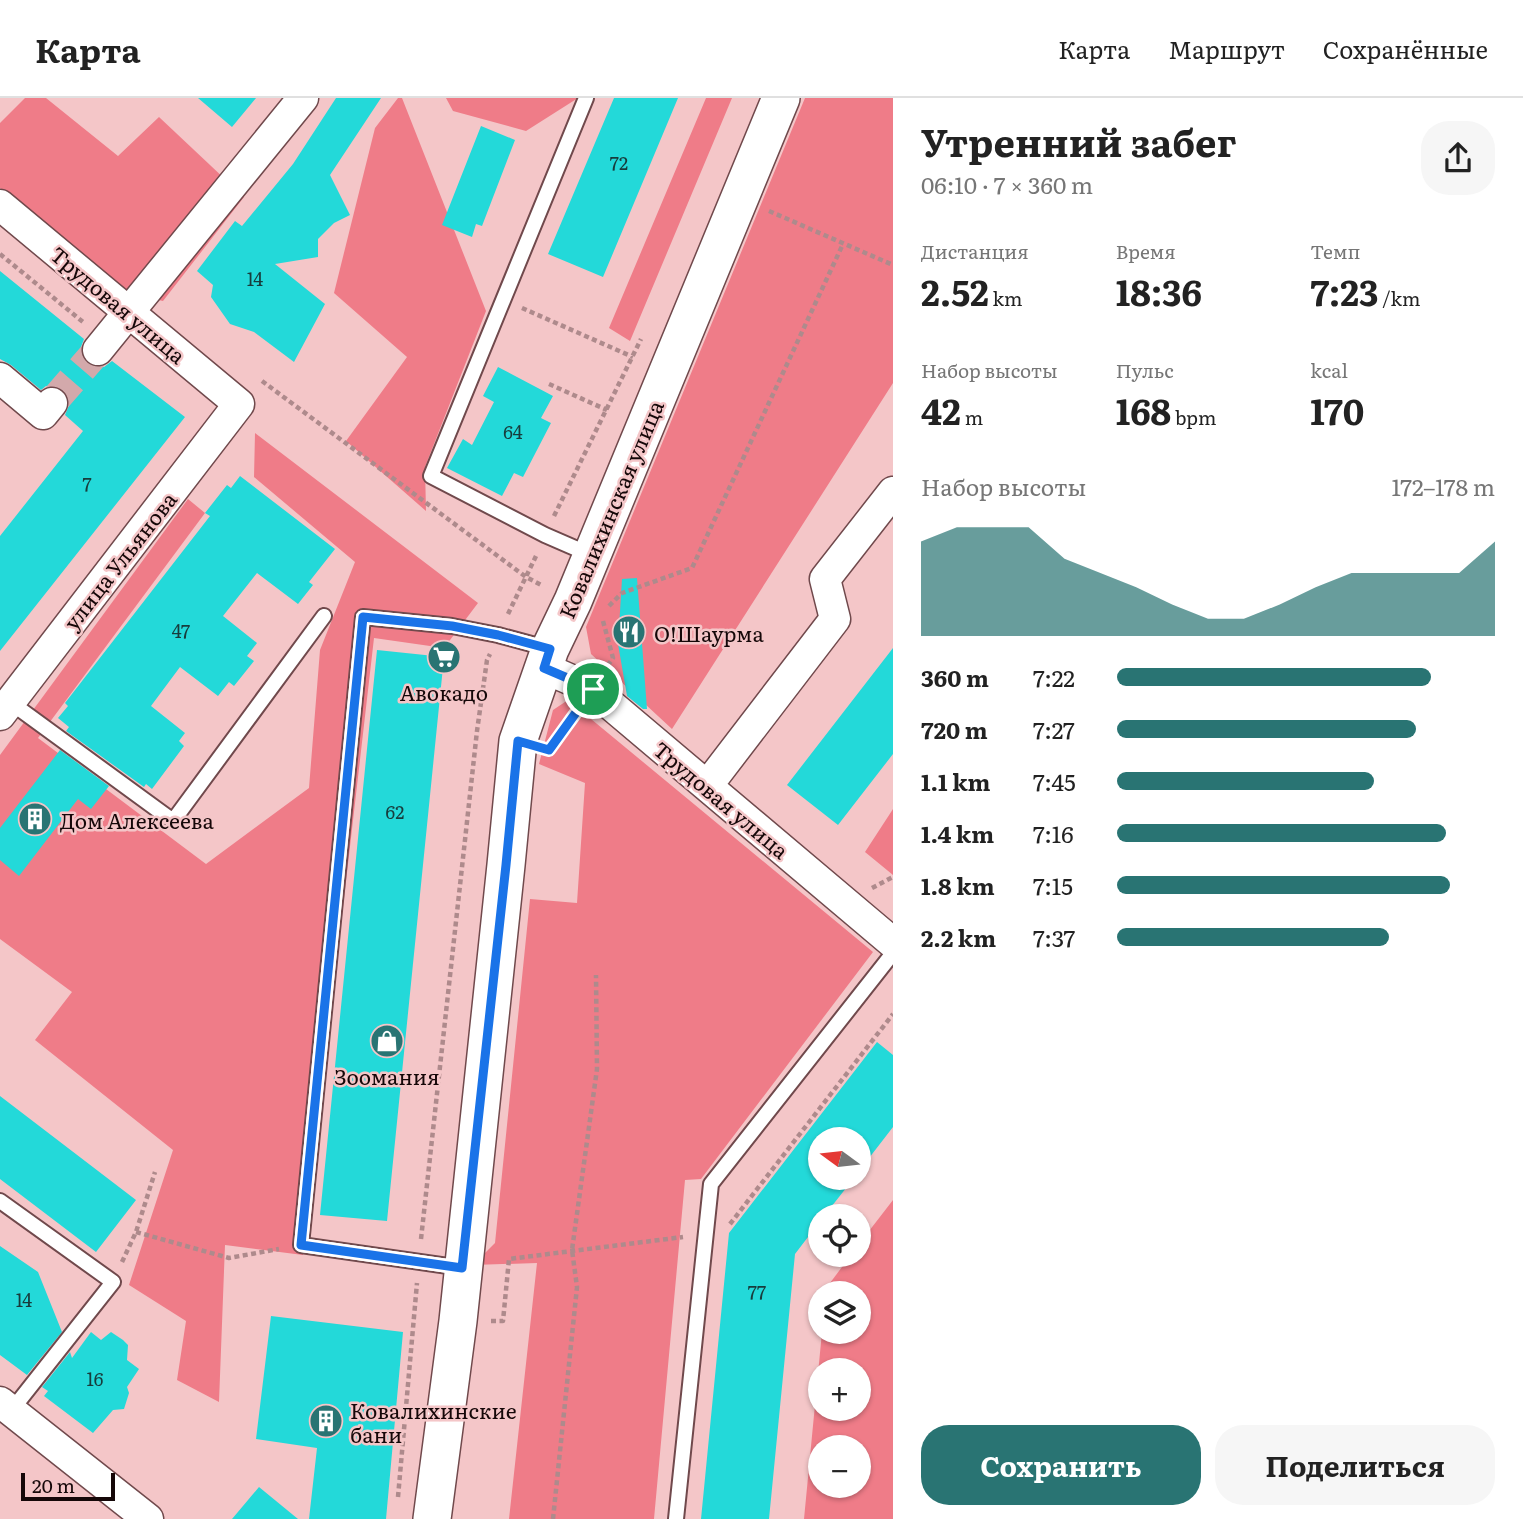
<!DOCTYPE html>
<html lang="ru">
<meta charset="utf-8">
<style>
:root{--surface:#fff;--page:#f6f6f6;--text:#222;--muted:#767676;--line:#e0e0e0;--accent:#297473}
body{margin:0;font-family:Literata,serif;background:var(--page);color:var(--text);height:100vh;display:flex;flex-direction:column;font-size:26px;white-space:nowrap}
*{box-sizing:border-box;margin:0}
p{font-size:23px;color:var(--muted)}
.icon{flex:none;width:38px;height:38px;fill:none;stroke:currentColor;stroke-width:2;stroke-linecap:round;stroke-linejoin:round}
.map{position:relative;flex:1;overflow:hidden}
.drawer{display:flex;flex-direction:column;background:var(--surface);width:630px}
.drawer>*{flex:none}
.needle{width:46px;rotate:285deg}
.buttons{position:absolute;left:808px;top:1029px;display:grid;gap:14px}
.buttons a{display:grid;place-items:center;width:63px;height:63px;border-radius:50%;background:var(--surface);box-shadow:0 2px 5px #0004;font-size:35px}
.scale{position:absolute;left:21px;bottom:18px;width:94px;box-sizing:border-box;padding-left:7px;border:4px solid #150708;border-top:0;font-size:19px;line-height:24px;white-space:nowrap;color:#150708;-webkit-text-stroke:5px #f4c6c8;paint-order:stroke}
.pin{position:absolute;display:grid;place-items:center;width:60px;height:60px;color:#fff;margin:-30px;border:4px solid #fff;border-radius:50%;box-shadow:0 2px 7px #0007}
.round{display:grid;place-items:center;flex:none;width:74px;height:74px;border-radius:28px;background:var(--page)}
.head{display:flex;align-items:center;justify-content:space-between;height:119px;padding:0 28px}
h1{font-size:38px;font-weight:700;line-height:52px}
.stats{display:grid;grid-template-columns:repeat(3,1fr);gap:10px;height:119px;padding:7px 28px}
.stats div{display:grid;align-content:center}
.stats b{font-size:35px;font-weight:700}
.stats small{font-size:19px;font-weight:400}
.stats p{font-size:19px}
.chart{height:196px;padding:14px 28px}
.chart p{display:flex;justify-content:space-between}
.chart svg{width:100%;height:126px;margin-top:7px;fill:var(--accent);opacity:.7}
.primary-button{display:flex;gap:14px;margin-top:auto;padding:14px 28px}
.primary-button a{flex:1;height:80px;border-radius:28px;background:var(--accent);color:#fff;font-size:28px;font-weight:700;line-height:80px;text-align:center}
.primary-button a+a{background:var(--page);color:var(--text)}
ul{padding:0 28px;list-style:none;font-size:23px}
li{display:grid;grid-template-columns:112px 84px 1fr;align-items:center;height:52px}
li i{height:18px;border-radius:9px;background:var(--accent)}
header{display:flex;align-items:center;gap:42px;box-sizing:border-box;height:98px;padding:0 35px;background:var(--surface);border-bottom:2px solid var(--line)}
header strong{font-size:33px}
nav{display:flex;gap:38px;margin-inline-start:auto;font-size:24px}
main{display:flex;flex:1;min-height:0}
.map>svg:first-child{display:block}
.green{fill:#ef7c88;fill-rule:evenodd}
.building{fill:#23d9d9}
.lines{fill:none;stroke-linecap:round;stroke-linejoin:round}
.minor-tunnel{stroke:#d3a9ab;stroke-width:30;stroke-dasharray:30 15;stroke-linecap:butt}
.service-casing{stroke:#70494c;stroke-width:18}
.minor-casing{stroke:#70494c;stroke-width:33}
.tertiary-casing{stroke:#70494c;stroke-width:40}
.path{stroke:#ae8a8c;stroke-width:4.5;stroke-dasharray:5 3.5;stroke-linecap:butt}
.service{stroke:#fff;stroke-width:14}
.minor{stroke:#fff;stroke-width:30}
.tertiary{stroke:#fff;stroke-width:37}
.route-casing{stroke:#fff;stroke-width:14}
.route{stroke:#1a73e8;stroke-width:9}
.labels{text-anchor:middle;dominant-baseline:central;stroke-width:5;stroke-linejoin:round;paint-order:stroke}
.number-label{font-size:18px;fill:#183c3c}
.street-label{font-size:21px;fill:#150708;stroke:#f4c6c8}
.poi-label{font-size:21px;fill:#150708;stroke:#f4c6c8;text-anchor:start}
</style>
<header>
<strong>Карта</strong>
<nav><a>Карта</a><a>Маршрут</a><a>Сохранённые</a></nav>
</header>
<main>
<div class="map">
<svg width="893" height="1421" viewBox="0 0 893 1421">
<rect width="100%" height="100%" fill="#f4c6c8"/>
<path class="green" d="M 25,0 L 46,0 L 118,58 L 159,19 L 244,99 L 163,203 L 122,194 L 0,90 L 0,25 Z
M 398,0 L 402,0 L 486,213 L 425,369 L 426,413 L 346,343 L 407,259 L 334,195 L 375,30 Z
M 446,0 L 578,0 L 526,33 L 453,13 Z
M 706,0 L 732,0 L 630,243 L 609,230 Z
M 805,0 L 893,0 L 893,285 L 672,631 L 591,556 L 586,529 Z
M 255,335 L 478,505 L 444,550 L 374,540 L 303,1157 L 225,1147 L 219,1304 L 177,1282 L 186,1223 L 129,1187 L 173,1052 L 35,942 L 72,894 L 0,841 L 0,657 L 188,401 L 205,415 L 38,640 L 206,766 L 309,690 L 320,552 L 355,464 L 254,379 Z
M 568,602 L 873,854 L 701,1081 L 685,1082 L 654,1421 L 509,1421 L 537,1165 L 473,1167 L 495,1145 L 530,801 L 577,805 L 585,685 L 539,666 L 553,612 Z
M 893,711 L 893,777 L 865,754 Z
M 893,1102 L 893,1421 L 804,1421 L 822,1234 L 859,1234 L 859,1195 L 826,1195 L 827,1189 L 851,1157 L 859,1157 L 859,1146 ZM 859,1272 L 859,1311 L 821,1311 L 821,1272 ZM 859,1349 L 859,1388 L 821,1388 L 821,1349 Z"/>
<path class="building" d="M 198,0 L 256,0 L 232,29 Z
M 336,0 L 381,0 L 330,77 L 350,117 L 334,125 L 318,141 L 318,159 L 275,166 L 325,206 L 294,264 L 254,234 L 230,226 L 211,199 L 213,187 L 197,173 L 235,123 L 242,128 L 293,66 Z
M 614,0 L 678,0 L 603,179 L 548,156 Z
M 481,28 L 515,42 L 482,128 L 476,126 L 472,139 L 442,127 Z
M 0,173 L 84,241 L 81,249 L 81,258 L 88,266 L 95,269 L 104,269 L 112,263 L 185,319 L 0,553 L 0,438 L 83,333 L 65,317 L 69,307 L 69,299 L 64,292 L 54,288 L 46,288 L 41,292 L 11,267 L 0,261 Z
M 498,269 L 553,298 L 541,320 L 551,325 L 523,379 L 514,375 L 502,398 L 447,370 L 463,341 L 472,347 L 494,304 L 483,298 Z
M 240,378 L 335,451 L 309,484 L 313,487 L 298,506 L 257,475 L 223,518 L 257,545 L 247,558 L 254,563 L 234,588 L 229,584 L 218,598 L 180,569 L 151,608 L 185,635 L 179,643 L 184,648 L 152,691 L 146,686 L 144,689 L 66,633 L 69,629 L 58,620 L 68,608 L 65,605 L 210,418 L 205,415 L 227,387 L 231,390 Z
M 637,480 L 647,611 L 643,611 L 627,598 L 618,546 L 622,481 Z
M 893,550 L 893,656 L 838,727 L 787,687 Z
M 377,552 L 444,559 L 387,1123 L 320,1117 Z
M 60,652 L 109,688 L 91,711 L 78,701 L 19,778 L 0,762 L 0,730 Z
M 877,944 L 893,957 L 893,1029 L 859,1073 L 859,1041 L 821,1041 L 821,1080 L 854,1080 L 824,1118 L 821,1118 L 821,1122 L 795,1156 L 769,1421 L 701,1421 L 729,1135 Z
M 0,998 L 136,1102 L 96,1154 L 0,1081 Z
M 0,1148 L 38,1174 L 62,1234 L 27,1277 L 0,1257 Z
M 271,1218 L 403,1234 L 386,1421 L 309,1421 L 317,1350 L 256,1341 Z
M 91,1234 L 101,1242 L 111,1234 L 123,1242 L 128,1247 L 127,1262 L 139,1271 L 127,1289 L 129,1295 L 124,1311 L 113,1312 L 93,1335 L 44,1298 L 48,1293 L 42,1289 L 70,1254 L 72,1260 Z
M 259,1389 L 298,1421 L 232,1421 Z"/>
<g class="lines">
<path class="minor-tunnel" d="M 52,305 L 98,252"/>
<defs>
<path id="service" d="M 586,0 L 431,378 L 545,437 L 591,457
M 10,604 L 173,723 L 324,518
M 0,1103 L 113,1184 L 11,1313 L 8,1313
M 462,1170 L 301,1147 L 363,519 L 452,528 L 498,537 L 550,551
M 676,1421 L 711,1086 L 893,855"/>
<path id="minor" d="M 0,107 L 239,306 L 0,617
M 98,252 L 303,0
M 0,280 L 43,316 L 52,305
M 544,570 L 592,591 L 893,845
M 707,688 L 835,521 L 825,481 L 893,394
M 0,1304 L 148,1421"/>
<path id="tertiary" d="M 432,1421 L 458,1223 L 506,767 L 518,643 L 550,551 L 573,503 L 781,0"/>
</defs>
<use href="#service" class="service-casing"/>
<use href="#minor" class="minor-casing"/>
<use href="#tertiary" class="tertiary-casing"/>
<path class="path" d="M 769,113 L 893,167
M 0,156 L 83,224
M 522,210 L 633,259
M 262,283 L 526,479 L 543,488
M 549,286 L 607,312
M 554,418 L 641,241
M 609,508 L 622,495 L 692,470 L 843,146
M 508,516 L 536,458
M 603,523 L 613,560 L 608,567
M 558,639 L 575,615
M 872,790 L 893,779
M 730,1126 L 893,916
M 136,1134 L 229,1160 L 279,1151
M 421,1141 L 477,633 L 487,562 L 490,556
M 122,1164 L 136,1134 L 155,1074
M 491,1223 L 503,1223 L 509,1161 L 683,1139
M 398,1399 L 417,1185
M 553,1421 L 577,1189 L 572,1152 L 597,971 L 596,877"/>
<use href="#service" class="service"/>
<use href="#minor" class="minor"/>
<use href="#tertiary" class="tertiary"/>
</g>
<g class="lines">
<defs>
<path id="route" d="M 363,519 L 452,528 L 498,537 L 550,551 L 544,570 L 593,591 L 549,652 L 518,643 L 506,767 L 462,1170 L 301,1147 Z"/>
</defs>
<use href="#route" class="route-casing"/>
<use href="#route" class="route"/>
</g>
<defs>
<symbol id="restaurant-disc" viewBox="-11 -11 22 22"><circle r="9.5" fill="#297473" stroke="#f4c6c8"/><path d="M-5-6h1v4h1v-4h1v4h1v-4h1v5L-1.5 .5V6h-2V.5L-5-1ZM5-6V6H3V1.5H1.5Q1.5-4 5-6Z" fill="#fff"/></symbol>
<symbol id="supermarket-disc" viewBox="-11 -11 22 22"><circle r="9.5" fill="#297473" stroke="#f4c6c8"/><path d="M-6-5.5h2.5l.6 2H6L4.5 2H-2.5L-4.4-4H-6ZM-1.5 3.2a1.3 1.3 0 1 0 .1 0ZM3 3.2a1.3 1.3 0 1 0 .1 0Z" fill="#fff"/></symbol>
<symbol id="building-disc" viewBox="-11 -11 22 22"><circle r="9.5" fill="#297473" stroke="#f4c6c8"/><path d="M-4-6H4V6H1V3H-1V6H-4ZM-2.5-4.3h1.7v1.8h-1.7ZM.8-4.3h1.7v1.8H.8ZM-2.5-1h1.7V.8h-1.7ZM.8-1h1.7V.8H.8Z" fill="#fff"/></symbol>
<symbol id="shop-disc" viewBox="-11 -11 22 22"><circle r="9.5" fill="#297473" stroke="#f4c6c8"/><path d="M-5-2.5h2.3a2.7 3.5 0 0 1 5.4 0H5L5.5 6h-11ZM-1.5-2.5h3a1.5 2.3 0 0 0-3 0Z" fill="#fff"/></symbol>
</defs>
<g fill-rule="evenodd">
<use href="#restaurant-disc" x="610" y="515" width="38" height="38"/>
<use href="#supermarket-disc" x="425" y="540" width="38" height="38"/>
<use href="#building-disc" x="16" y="702" width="38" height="38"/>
<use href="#shop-disc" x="368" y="924" width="38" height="38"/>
<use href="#building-disc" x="307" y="1304" width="38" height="38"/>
</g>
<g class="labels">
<g class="number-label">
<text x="619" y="64">72</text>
<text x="255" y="180">14</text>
<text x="513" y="333">64</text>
<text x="87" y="385">7</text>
<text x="181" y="532">47</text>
<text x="395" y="713">62</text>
<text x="757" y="1193">77</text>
<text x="24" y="1201">14</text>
<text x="95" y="1280">16</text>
</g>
<g class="street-label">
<text transform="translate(119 206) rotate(40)">Трудовая улица</text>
<text transform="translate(610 411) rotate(-67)">Ковалихинская улица</text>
<text transform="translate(119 462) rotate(-52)">улица Ульянова</text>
<text transform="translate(722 701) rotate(40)">Трудовая улица</text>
</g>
<g class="poi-label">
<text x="654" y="534">О!Шаурма</text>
<text x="444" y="593" text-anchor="middle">Авокадо</text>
<text x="60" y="721">Дом Алексеева</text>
<text x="387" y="977" text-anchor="middle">Зоомания</text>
<text x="350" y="1311">Ковалихинские<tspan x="350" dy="24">бани</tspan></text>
</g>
</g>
</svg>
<div class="buttons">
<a><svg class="needle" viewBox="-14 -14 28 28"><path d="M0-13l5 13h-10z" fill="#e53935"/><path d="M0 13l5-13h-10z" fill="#767676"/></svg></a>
<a><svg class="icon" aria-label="locate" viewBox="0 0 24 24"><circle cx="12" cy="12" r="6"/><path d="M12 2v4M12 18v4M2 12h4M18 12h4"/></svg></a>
<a><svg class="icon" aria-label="layers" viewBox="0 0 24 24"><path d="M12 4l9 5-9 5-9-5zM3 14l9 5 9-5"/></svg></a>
<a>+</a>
<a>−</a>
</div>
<div class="scale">20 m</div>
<div class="pin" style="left:593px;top:591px;background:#1e9e55"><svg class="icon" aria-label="arrive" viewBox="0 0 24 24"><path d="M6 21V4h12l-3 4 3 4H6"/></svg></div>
</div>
<section class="drawer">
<div class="head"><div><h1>Утренний забег</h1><p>06:10 · 7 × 360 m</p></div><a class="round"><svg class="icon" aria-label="share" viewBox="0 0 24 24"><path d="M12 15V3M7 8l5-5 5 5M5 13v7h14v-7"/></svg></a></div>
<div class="stats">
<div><p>Дистанция</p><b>2.52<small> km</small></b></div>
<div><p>Время</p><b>18:36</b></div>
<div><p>Темп</p><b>7:23<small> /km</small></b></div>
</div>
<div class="stats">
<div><p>Набор высоты</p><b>42<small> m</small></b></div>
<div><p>Пульс</p><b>168<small> bpm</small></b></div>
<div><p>kcal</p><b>170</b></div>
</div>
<div class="chart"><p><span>Набор высоты</span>172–178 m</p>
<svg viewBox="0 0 160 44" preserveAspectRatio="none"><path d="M0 44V11L10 6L20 6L30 6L40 17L50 22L60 27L70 33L80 38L90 38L100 33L110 27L120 22L130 22L140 22L150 22L160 11V44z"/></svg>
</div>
<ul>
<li><b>360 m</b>7:22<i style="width:83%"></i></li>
<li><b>720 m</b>7:27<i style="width:79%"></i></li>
<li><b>1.1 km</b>7:45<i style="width:68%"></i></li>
<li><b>1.4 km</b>7:16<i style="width:87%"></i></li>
<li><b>1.8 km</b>7:15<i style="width:88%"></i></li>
<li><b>2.2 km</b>7:37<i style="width:72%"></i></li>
</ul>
<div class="primary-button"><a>Сохранить</a><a>Поделиться</a></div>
</section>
</main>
